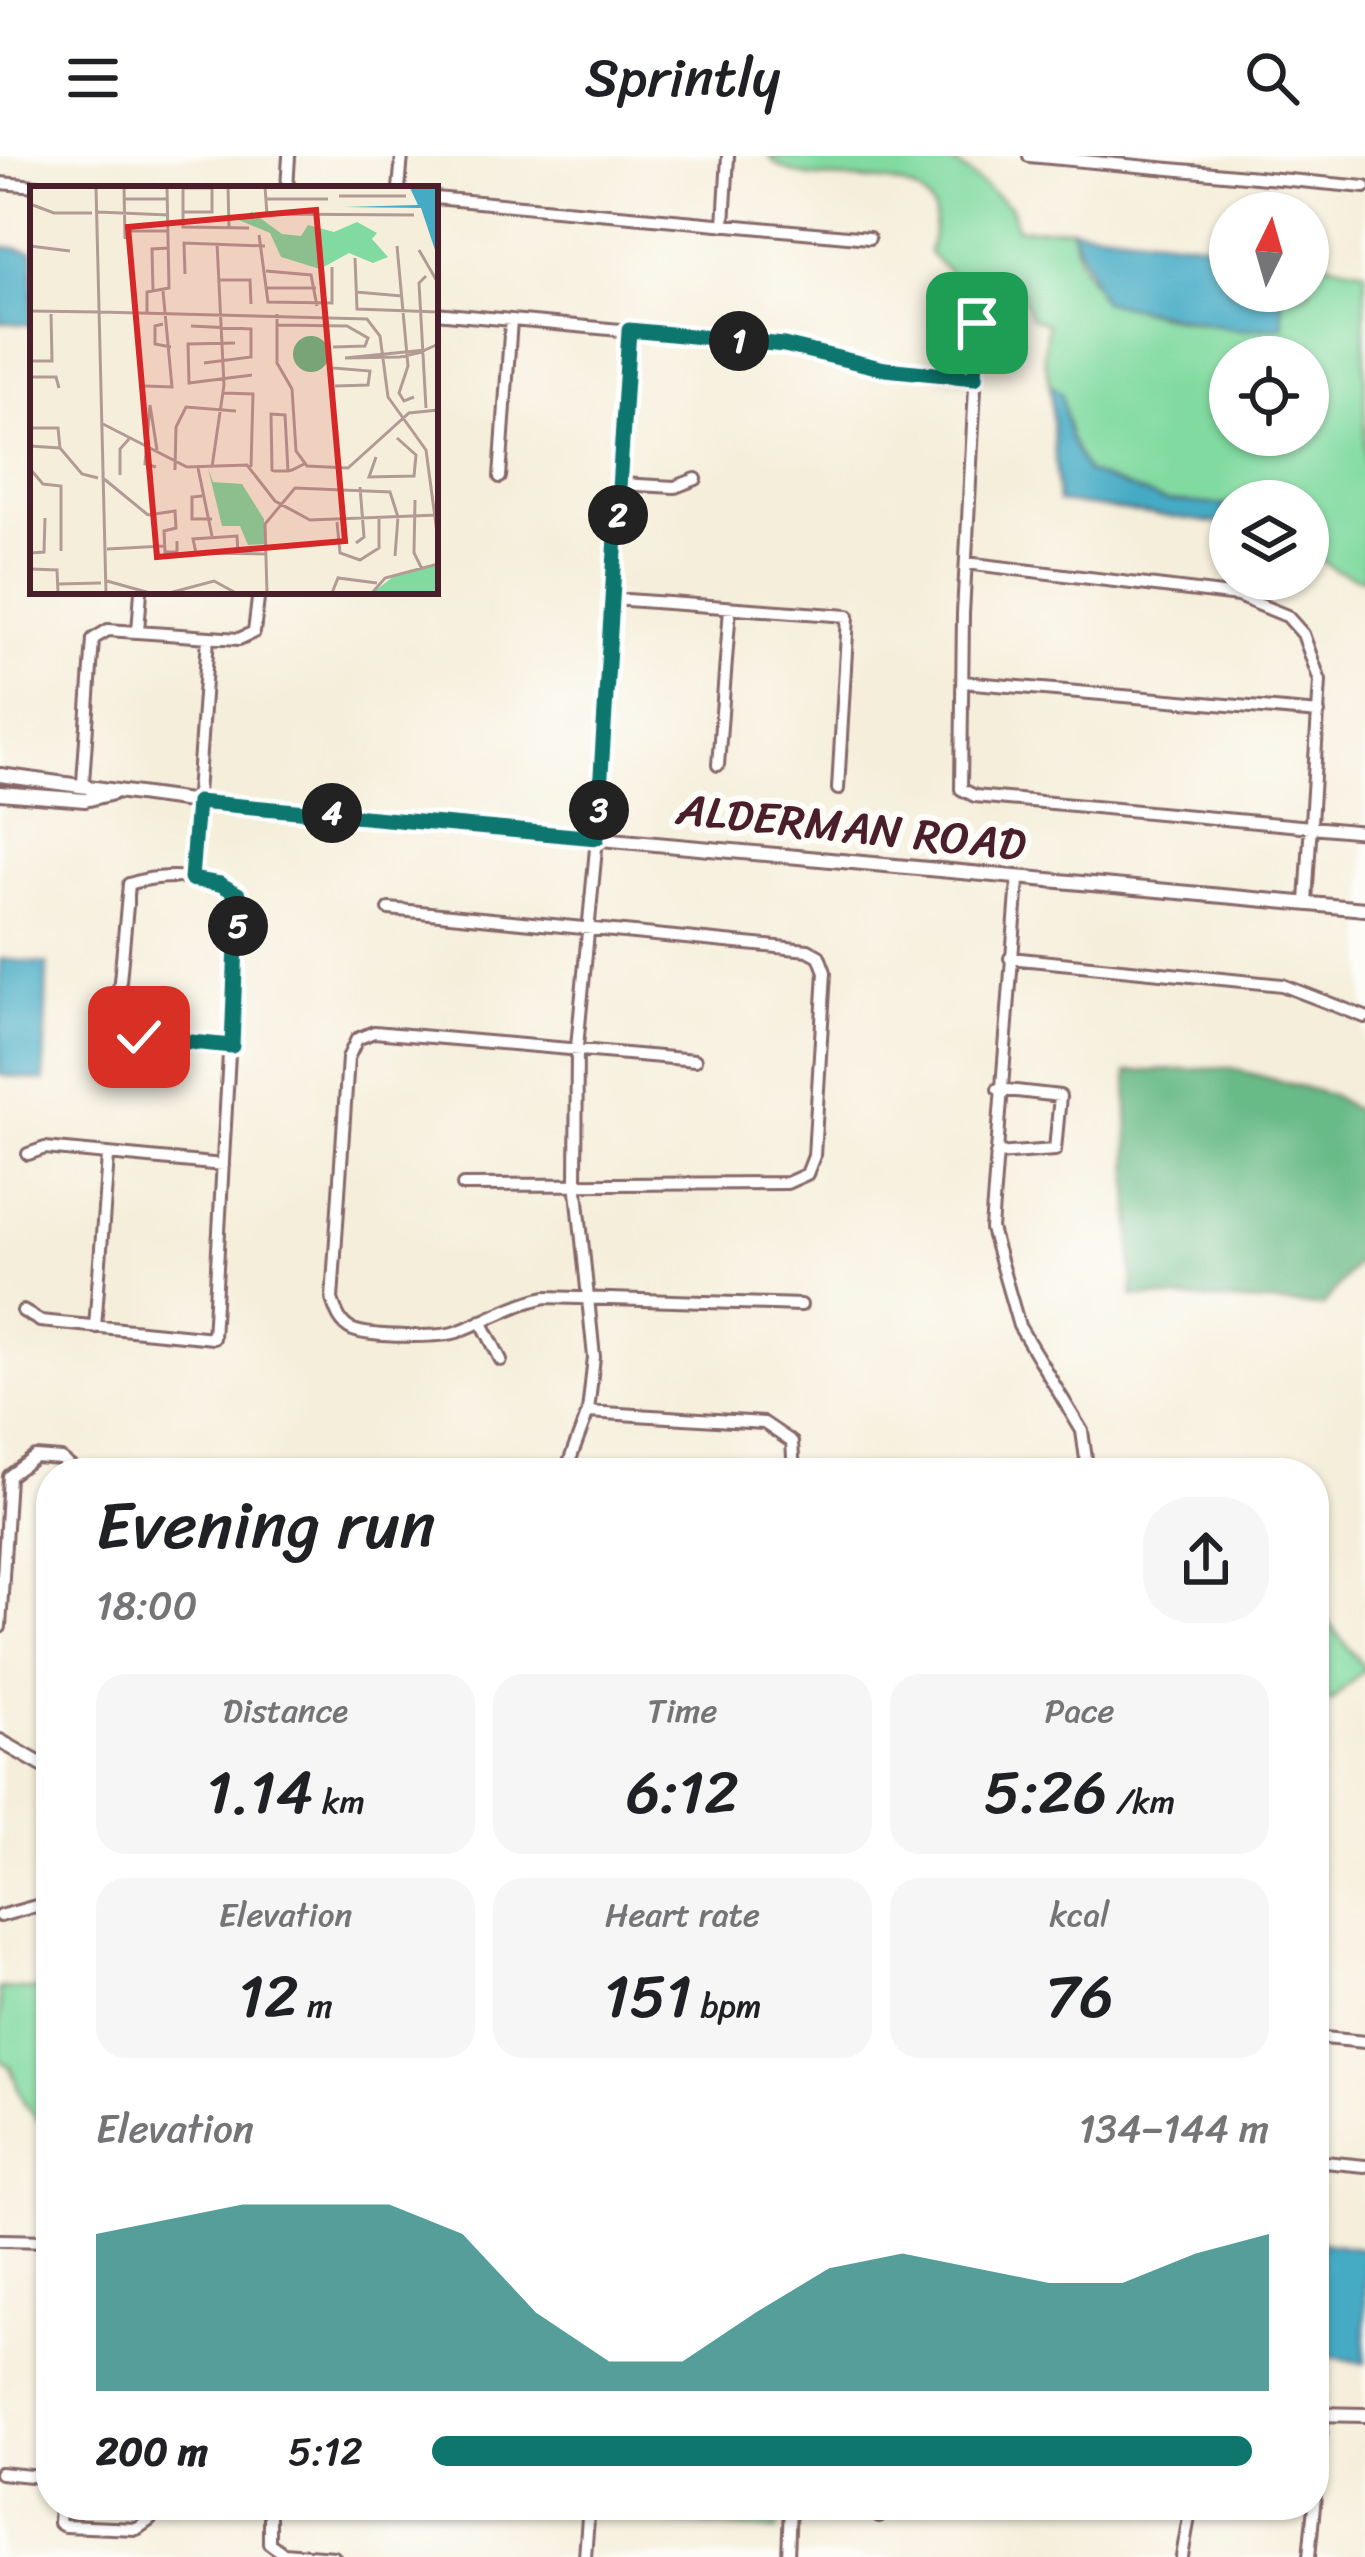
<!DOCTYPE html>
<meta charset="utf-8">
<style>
:root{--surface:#fff;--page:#f6f6f6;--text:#202124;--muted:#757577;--accent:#0f766e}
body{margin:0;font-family:Sriracha,sans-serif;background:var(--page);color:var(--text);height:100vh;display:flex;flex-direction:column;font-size:45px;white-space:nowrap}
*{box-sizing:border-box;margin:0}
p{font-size:39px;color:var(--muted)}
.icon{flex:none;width:66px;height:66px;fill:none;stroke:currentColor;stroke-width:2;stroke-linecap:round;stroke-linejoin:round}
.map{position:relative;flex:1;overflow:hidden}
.drawer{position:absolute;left:36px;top:1302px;width:1293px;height:1062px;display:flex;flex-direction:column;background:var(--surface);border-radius:48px;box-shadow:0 3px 9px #0004}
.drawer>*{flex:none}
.needle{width:78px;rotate:5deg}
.tools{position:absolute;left:1209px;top:36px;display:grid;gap:24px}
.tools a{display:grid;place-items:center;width:120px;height:120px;border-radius:50%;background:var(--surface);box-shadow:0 3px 9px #0004;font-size:60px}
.pin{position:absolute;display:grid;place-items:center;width:102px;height:102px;color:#fff;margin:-51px;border-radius:24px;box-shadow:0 6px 18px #0006}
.km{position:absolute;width:60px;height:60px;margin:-30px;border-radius:50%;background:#222;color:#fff;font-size:33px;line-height:60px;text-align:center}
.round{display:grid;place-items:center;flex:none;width:126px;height:126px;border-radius:48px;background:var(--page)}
.summary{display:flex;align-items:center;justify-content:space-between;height:204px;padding:0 60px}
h1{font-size:66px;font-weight:600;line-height:90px}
.metrics{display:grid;grid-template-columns:repeat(3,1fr);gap:18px;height:204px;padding:12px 60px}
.metrics div{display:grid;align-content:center;border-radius:30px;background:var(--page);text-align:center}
.metrics b{font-size:60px;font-weight:600}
.metrics small{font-size:33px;font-weight:400}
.metrics p{font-size:33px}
.chart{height:336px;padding:24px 60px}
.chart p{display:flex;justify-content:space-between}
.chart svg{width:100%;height:216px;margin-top:12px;fill:var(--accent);opacity:.7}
ul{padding:0 60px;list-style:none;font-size:39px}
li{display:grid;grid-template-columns:192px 144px 1fr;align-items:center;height:90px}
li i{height:30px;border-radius:15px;background:var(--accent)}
header{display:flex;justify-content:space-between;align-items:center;height:156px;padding:0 60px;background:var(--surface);font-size:54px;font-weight:600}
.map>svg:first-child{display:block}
.green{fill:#81daa0;stroke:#667c66;stroke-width:3;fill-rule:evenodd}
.forest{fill:#68ba86;stroke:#596c58;stroke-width:3}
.water{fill:#45abc5;stroke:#486578;stroke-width:3}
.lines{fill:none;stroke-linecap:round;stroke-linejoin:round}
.minor-casing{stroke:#866768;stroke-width:16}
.tertiary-casing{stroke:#866768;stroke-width:18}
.minor{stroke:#fff;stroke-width:10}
.tertiary{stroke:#fff;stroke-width:12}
.route-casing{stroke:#fff;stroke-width:24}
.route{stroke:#0f766e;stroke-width:15}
.labels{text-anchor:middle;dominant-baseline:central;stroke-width:12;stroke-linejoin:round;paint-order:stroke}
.street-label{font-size:45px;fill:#4a1f2b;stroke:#fdfcf7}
.inset-road{fill:none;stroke:#b19b94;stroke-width:3}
.view{fill:#d62828;fill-opacity:0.15;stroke:#d62828;stroke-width:6}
.inset-edge{fill:none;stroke:#4a1f2b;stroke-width:6}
</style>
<header><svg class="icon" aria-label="menu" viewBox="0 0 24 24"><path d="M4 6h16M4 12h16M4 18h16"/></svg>Sprintly<svg class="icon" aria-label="search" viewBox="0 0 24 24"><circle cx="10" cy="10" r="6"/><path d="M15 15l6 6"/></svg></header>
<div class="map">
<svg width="1365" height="2401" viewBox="0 0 1365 2401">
<rect width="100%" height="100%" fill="#fdfcf7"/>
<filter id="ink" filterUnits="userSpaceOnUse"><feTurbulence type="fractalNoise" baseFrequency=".00833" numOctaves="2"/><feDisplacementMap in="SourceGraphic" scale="24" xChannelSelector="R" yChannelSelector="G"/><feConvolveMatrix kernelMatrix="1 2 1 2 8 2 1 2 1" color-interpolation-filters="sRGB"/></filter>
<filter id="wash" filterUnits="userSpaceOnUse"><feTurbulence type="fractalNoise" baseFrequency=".004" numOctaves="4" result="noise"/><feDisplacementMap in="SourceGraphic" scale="48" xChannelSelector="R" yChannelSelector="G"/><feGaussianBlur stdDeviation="2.7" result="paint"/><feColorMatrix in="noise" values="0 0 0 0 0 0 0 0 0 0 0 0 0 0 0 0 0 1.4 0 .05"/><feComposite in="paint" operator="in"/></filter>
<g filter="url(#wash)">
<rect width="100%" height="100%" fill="#f5eeda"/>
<path class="green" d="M 769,0 L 946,0 L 1011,51 L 1017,73 L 1071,72 C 1075,88 1080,111 1091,124 C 1124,164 1237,175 1284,170 L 1279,135 L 1308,135 L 1308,103 L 1365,114 L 1365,424 L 1335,414 L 1308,394 L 1308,345 L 1230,345 L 1230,366 L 1224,363 L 1224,349 L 1164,345 L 1086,316 L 1070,283 L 1061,238 L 1050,230 L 1044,200 L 1047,168 L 1030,161 L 1020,134 L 998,128 L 975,141 L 929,97 C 931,84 939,62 932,51 C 904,1 800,43 769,0 ZM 1230,201 L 1308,201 L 1308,279 L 1230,279 Z
M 1320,1456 L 1365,1513 L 1330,1545 L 1314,1525 L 1314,1461 Z
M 0,1832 L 51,1835 L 51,1980 L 24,1947 L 10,1911 L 0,1903 Z
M 666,2349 L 780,2349 L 777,2374 L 665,2366 Z"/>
<path class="forest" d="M 1230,912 L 1331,939 L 1357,955 L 1365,1095 L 1323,1150 L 1133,1140 L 1127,916 Z"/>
<path class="water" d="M 1071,72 L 1230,90 L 1230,135 L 1279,135 L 1284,170 L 1240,174 L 1102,145 Z
M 0,90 L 33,95 L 33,169 L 0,166 Z
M 1050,229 L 1061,237 L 1070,283 L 1086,316 L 1164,345 L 1225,349 L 1223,368 L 1058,346 Z
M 0,803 L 47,808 L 44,925 L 0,919 Z
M 1314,2085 L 1365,2093 L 1365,2207 L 1314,2198 Z"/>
</g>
<g filter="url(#ink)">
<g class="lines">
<defs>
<path id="minor" d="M 1029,0 L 1365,31
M 0,27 L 73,33
M 287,33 L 289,0
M 399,33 L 402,0
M 435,42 L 869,82
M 724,69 L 728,0
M 938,138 L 966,152 L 978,175 L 963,458 L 961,633 L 975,640 L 1365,676
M 435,157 L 784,189 L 885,213 L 975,222
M 500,321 L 511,164
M 620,328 L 675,331 L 696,323
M 966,407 L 1238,440 L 1287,460 L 1303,478 L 1320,525 L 1306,746
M 613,443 L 848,460 L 838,633
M 138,475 L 141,435
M 963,526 L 1319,557
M 718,609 L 730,452
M 83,626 L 93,483 L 108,474 L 239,483 L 254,476 L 259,435
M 191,723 L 208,482
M 1018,725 L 991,1073 L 1019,1170 L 1082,1275 L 1088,1317
M 389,753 L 808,794 L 819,800 L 825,816 L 814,1000 L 807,1018 L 787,1027 L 463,1029
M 1010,802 L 1282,829 L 1365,861
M 695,904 L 374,876 L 357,883 L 348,902 L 332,1143 C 336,1155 340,1169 353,1174 C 371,1181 439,1182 457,1176 C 488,1164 514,1148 546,1141 L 801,1149
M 28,998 L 45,992 L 223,1009
M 996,998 L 1055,994 L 1060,940 L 998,933
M 23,1155 L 40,1165 L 213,1182 L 238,738 C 209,718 161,717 129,728 L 119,836 L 123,875 L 139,881 L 232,890
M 481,1165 L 501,1204
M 95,1171 L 108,1001
M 588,1256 L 764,1267 L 792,1286 L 794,1317
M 565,1317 L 588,1256 L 594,1201 L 576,1025 L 577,891 L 597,682 L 629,174
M 0,1471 L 9,1320 L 35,1301 L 61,1303 L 79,1317
M 0,1760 L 47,1747
M 1314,1881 L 1365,1886
M 1314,2005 L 1365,2010
M 0,2084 L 51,2085
M 0,2317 L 51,2322
M 60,2349 L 59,2367 L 64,2370 L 137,2373 L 150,2364 L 151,2349
M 269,2349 L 269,2387 L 283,2397 L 334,2401
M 868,2349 L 879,2361
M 1043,2359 L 1047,2349
M 585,2401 L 589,2349
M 788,2401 L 790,2349
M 1182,2401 L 1191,2349
M 1309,2401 L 1323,2258"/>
<path id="tertiary" d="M 0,619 L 197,646 L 1365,753
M 0,637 L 85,644 L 113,637
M 0,1585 L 51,1614
M 1314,2258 L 1365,2259"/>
</defs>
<use href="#minor" class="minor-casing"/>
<use href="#tertiary" class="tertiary-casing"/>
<use href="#minor" class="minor"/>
<use href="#tertiary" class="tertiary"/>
</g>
</g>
<g class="lines" filter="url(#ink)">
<defs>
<path id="route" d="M 139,881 L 232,890 L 238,738 L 220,728 L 191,723 L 197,646 L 597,682 L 629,174 L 784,189 L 885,213 L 975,222 L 977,167"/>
</defs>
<use href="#route" class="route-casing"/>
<use href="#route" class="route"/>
</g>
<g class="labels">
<g class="street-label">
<text transform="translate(851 671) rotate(6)">ALDERMAN ROAD</text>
</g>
</g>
<g transform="translate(30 30)">
<rect width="408" height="408" fill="#f5eeda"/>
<path d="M 222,26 L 252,48 L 271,50 L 278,39 L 304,46 L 327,36 L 347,47 L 342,53 L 358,71 L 343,77 L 319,67 L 290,83 L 251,71 L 240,47 L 204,32 ZM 178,282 L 183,296 L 212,298 L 234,333 L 234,358 L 218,359 L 210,340 L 192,340 ZM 408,379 L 408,407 L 342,407 L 363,391 Z" fill="#81daa0"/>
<path d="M263 168a18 18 0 1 1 36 0a18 18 0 1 1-36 0Z" fill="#68ba86"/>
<path d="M 312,1 L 408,1 L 408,73 L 391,22 L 314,21 L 388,19 L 380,2 Z" fill="#45abc5"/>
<path class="inset-road" d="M 66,1 L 76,407M 94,1 L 95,53M 153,1 L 153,41 L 219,42M 198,1 L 199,42M 235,1 L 237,28 L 384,29M 153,2 L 182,2 L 182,26 L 153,26M 309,10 L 376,10M 94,13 L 137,13M 235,13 L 298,13M 0,18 L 24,27 L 62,27M 68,26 L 138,29M 95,45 L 138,45M 229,49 L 238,116 L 302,117 L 302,81M 0,60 L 40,65M 367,60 L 378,180 L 369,207 L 374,215 L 384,211M 389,64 L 408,97M 325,72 L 327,123 L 408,126M 236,85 L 281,89 L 287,120M 155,88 L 154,57 L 235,60M 396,90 L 389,97 L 396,222M 188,94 L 220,94 L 221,118M 237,102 L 286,102M 123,105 L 122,63 L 138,62M 326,106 L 372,110M 0,125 L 69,126M 69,126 L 337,133 L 350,150 L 358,211 L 396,264 L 408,354M 117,126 L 117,106 L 139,102 L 137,1M 247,128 L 247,177 L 262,203 L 266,265 L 277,280 L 318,282 L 379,227 L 408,224M 133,138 L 125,140 L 125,158 L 141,161M 247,139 L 317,140 L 338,152 L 335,160 L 303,161M 161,140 L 221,143 L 221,171 L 174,177M 205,157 L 158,158 L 159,197 L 222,189M 395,164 L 315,172 L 370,171 L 392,166 L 395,164 L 404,160 L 408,158M 0,175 L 22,175 L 21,128M 303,182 L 340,185 L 338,199 L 305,200M 0,191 L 26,191 L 29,202M 115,200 L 142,201 L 133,105M 194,207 L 223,208 L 221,281M 0,216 L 1,284 L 13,298 L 31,300 L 31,365M 120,219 L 115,278 L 126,281M 120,219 L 127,264M 73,238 L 157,281 L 217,279 L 245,315 L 280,334 L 408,329M 3,242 L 28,242 L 30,262M 0,260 L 30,262 L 52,288 L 68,292M 346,271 L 339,291 L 384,290 L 386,269 L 367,252M 182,281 L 194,199 L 187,57M 168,282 L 182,350M 145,284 L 146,241 L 156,221 L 206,225M 258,285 L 255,229 L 241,228 L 242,284 L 244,285 L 258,285 L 262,284 L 274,278M 90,289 L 90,263 L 99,253M 73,292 L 118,329M 172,310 L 162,311 L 162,333 L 182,333M 385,314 L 384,367 L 392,383M 118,329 L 145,325 L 146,342 L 134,345 L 135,366 L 147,366 L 147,355M 307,336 L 310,367 L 330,374 L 349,362 L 349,333M 326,357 L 334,351 L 330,301M 77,363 L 134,360M 0,367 L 14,366 L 15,332M 208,367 L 207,350 L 163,353 L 166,367 L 236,368M 0,383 L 27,384 L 28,407M 77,395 L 120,407M 28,398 L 71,397M 139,407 L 184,395 L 206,407M 237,407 L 235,338 L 265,302 L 360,306 L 368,331 L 365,370M 302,407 L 308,392 L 347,397M 342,407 L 355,392 L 408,378"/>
<path class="view" d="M 286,24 L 315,355 L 127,371 L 98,41 Z"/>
<rect width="408" height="408" class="inset-edge"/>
</g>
</svg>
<div class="tools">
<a><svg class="needle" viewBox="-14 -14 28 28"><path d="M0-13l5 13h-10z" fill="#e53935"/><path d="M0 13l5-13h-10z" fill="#757577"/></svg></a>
<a><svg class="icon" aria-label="locate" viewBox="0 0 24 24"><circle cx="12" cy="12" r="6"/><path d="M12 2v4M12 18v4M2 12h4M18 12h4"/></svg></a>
<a><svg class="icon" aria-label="layers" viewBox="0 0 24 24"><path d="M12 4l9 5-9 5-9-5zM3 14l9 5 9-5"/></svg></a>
</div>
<div class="pin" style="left:977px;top:167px;background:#1e9e55"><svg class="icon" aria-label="arrive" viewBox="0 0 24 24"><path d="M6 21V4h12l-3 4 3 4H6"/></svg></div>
<div class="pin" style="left:139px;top:881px;background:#d93025"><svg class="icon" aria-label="check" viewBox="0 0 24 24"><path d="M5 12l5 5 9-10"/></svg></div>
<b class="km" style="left:739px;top:185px">1</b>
<b class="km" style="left:618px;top:359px">2</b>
<b class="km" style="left:599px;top:654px">3</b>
<b class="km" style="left:332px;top:657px">4</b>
<b class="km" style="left:238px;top:770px">5</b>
<section class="drawer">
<div class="summary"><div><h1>Evening run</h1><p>18:00</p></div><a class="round"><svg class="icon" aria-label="share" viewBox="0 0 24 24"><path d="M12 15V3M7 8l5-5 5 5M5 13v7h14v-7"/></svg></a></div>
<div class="metrics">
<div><p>Distance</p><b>1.14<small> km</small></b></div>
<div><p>Time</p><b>6:12</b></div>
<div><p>Pace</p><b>5:26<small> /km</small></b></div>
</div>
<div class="metrics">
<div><p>Elevation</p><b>12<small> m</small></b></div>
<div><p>Heart rate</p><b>151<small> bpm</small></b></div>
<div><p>kcal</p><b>76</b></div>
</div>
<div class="chart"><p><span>Elevation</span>134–144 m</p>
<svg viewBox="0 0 160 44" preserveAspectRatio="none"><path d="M0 44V12L10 9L20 6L30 6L40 6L50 12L60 28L70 38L80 38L90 28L100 19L110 16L120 19L130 22L140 22L150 16L160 12V44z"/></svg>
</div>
<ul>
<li><b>200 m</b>5:12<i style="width:98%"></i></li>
</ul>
</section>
</div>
